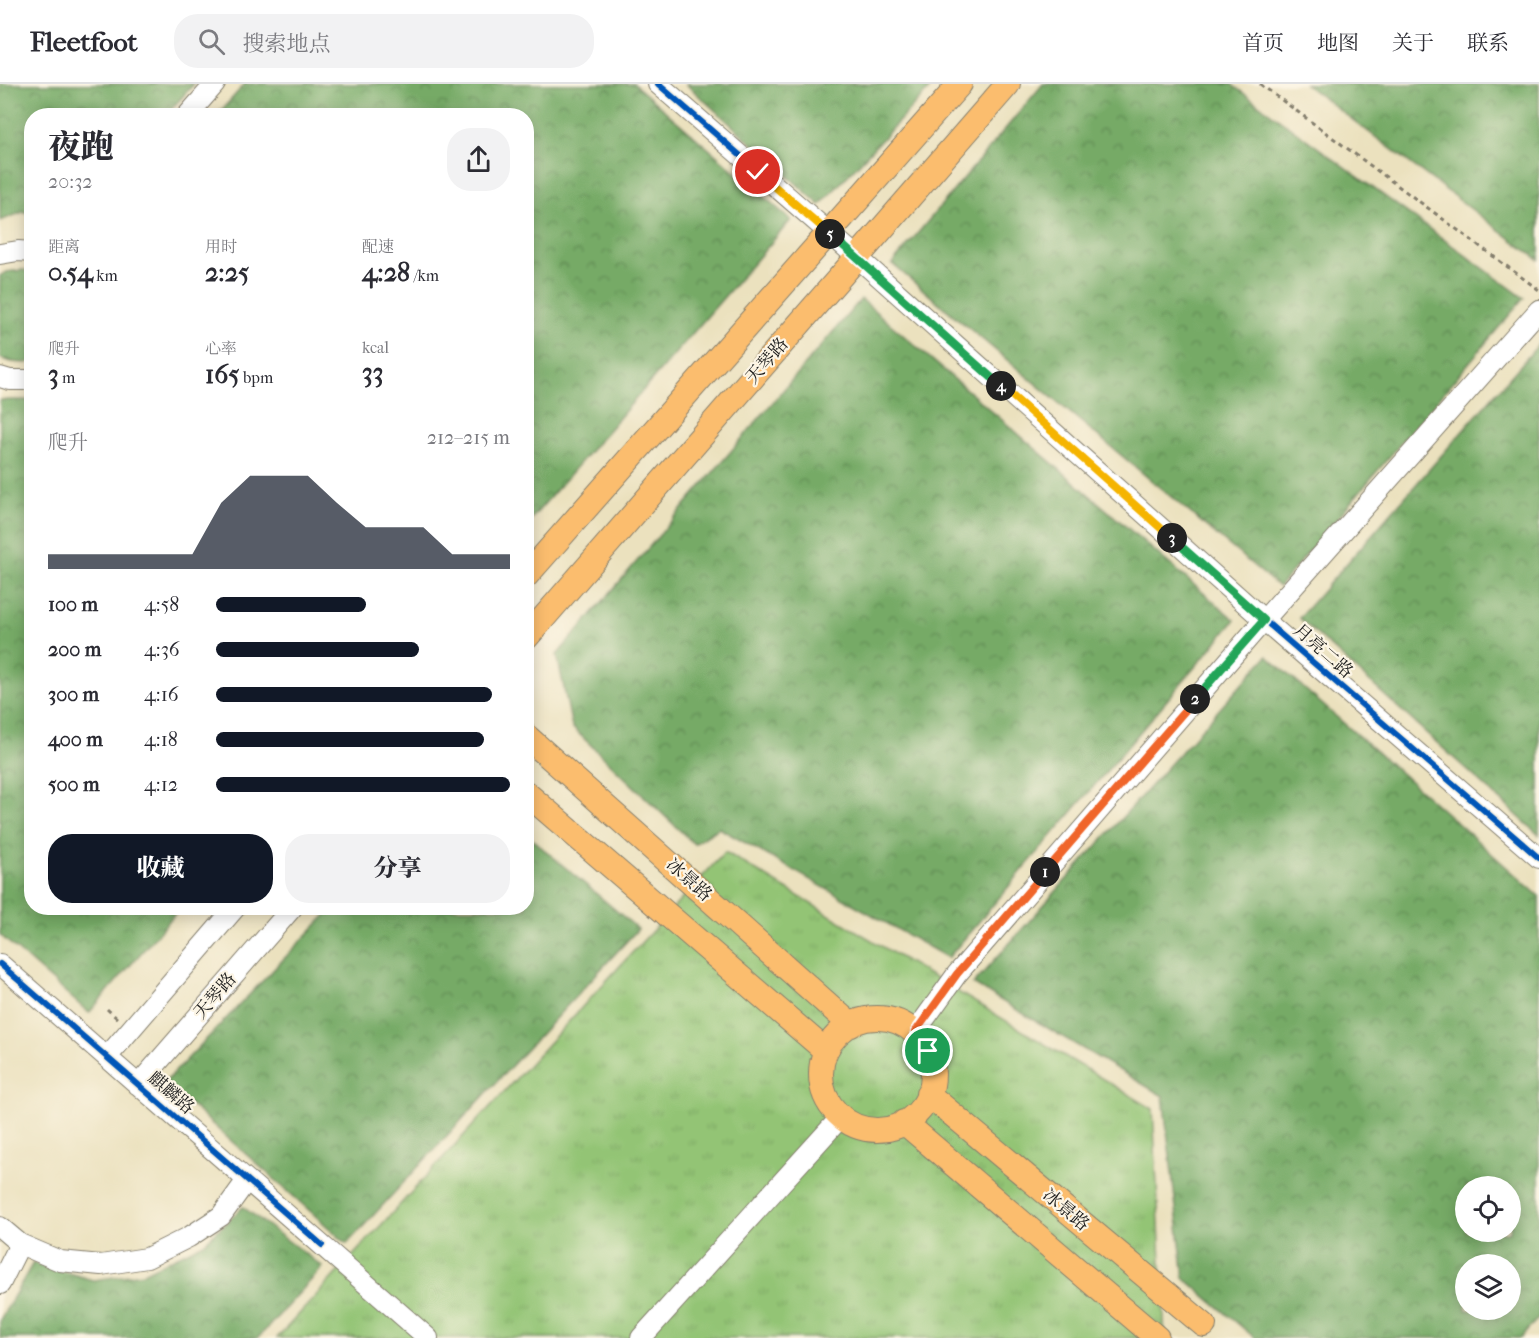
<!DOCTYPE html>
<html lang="zh">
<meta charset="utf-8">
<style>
:root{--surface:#fff;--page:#f2f2f3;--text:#2b2b33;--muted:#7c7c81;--line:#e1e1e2;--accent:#111827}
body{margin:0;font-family:"IM FELL French Canon","Noto Serif SC",serif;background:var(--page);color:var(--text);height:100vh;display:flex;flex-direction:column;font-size:22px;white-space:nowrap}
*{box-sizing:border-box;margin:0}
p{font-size:20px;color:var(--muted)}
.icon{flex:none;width:33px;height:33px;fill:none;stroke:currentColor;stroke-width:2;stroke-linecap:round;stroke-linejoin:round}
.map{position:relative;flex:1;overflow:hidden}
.details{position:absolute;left:24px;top:24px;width:510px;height:807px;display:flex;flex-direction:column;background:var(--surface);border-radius:24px;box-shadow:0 3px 15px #0003}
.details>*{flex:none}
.controls{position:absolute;left:1455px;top:1092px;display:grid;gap:12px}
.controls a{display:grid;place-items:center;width:66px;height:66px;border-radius:50%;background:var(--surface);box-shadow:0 3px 15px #0003;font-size:30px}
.pin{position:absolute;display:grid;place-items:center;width:51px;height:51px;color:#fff;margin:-26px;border:3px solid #fff;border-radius:50%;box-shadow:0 2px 6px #0007}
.km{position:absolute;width:30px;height:30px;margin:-15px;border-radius:50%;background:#222;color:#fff;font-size:16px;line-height:30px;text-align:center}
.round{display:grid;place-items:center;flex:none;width:63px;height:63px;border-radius:24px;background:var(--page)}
.overview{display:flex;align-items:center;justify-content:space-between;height:102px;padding:0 24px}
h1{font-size:33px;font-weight:800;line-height:45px}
.figures{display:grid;grid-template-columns:repeat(3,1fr);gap:9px;height:102px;padding:6px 24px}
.figures div{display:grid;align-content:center}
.figures b{font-size:26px;font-weight:800}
.figures small{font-size:16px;font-weight:400}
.figures p{font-size:16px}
.chart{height:168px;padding:12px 24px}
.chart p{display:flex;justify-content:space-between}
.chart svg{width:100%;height:108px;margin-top:6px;fill:var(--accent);opacity:.7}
.cta{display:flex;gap:12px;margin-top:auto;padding:12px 24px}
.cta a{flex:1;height:69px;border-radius:24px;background:var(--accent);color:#fff;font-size:24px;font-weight:800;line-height:69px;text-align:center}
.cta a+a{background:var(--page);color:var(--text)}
ul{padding:0 24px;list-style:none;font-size:20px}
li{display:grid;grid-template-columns:96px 72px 1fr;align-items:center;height:45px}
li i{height:15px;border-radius:8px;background:var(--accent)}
header{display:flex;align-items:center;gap:36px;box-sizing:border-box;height:84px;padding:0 30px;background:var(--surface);border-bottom:2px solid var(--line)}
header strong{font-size:28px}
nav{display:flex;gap:33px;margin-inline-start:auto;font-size:21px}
.search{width:420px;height:54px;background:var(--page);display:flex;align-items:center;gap:15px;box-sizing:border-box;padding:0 21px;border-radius:24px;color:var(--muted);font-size:22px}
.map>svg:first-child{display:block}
.grass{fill:url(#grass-tufts);stroke:#587048;stroke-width:1.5}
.forest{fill:url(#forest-crowns);stroke:#496341;stroke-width:1.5;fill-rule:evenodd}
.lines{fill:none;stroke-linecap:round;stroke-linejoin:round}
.minor-casing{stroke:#847e6d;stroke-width:22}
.major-casing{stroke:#847e6d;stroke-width:26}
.path{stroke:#847e6d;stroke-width:3;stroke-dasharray:4.5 4.5;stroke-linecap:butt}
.minor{stroke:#fff;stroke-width:20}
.major{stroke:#fbbd6e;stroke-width:24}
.cycleway-casing{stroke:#fcf5e5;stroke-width:10}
.cycleway{stroke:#0057b8;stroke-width:6}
.split-1-casing{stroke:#fff;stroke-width:12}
.split-2-casing{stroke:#fff;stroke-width:12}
.split-3-casing{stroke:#fff;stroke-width:12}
.split-4-casing{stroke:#fff;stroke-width:12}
.split-5-casing{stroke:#fff;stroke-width:12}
.split-6-casing{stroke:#fff;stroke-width:12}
.split-1{stroke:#f0652b;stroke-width:8}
.split-2{stroke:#f0652b;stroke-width:8}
.split-3{stroke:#22a559;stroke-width:8}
.split-4{stroke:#f5b400;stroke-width:8}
.split-5{stroke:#22a559;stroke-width:8}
.split-6{stroke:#f5b400;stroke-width:8}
.labels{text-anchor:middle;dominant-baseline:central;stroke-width:4.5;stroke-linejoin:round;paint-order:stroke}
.street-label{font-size:18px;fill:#1c1c1c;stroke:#fcf5e5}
</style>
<header>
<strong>Fleetfoot</strong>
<div class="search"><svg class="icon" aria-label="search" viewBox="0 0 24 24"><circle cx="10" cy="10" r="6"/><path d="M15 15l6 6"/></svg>搜索地点</div>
<nav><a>首页</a><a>地图</a><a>关于</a><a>联系</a></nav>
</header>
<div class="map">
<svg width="1539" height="1254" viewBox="0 0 1539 1254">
<defs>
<pattern id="grass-tufts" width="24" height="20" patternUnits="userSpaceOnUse" patternTransform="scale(1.5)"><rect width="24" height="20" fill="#93c475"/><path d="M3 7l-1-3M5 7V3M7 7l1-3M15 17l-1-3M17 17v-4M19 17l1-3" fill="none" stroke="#7ea865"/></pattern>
<pattern id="forest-crowns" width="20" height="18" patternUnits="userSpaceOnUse" patternTransform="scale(1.5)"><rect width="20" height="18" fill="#76aa66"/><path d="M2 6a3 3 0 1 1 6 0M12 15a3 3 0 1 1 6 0" fill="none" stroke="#608a53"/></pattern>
</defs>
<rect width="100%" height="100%" fill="#fcf5e5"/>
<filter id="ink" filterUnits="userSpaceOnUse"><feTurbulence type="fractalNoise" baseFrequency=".0167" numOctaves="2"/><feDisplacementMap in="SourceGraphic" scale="12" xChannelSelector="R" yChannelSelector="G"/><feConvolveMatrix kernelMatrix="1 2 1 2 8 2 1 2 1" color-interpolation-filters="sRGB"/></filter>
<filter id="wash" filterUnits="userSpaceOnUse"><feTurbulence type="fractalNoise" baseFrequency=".008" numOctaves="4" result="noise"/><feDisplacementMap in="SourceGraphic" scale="24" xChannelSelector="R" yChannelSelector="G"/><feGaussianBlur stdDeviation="1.35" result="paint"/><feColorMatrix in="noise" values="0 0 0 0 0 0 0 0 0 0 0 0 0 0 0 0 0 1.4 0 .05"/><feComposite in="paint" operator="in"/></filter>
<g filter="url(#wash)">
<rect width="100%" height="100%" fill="#ebe1be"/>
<path class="grass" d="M 725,768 L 1153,1025 L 1165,1254 L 277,1254 Z"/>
<path class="forest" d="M 0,0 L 194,0 L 166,31 L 32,32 L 31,129 L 23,128 L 0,137 Z
M 245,0 L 634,0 L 791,136 L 527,440 L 526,32 L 217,31 Z
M 686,0 L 934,0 L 820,121 Z
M 1043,0 L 1231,0 L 1524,214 L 1279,503 L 892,180 Z
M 1305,0 L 1539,0 L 1539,176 Z
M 22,186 L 32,187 L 31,278 C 20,280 11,279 0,274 L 0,192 L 6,188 Z
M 861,215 L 1235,536 L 948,874 L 719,744 L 694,760 L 572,643 L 557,571 Z
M 1539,260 L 1539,751 L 1299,534 Z
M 0,316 L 31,316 L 32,824 L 180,824 L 89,929 L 0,851 Z
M 1267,572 L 1435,719 L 1539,812 L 1539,1233 L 1521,1254 L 1255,1254 L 1184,1194 L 1163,1012 L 973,900 ZM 1466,1102 L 1510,1102 L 1510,1148 L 1466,1148 ZM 1466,1180 L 1510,1180 L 1510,1226 L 1466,1226 Z
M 527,751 L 638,845 L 347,1160 L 165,998 L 333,824 L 526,824 Z
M 243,1123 L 323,1183 L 258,1254 L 0,1254 L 0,1236 L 33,1179 L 93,1196 L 143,1189 L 204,1159 Z"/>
</g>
<g filter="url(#ink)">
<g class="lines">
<defs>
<path id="minor" d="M 658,0 L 857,173 L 1264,536 L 1539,774
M 187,32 L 215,0
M 0,170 L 18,167 L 32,168
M 0,293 L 10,296 L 32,296
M 0,880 L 428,1254
M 916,947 L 957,890 L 1264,536 L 1539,226
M 107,973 L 235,824
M 138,1001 L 292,824
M 0,1143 L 20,1160 L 60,1177 L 101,1181 L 147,1174 L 189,1153 L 221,1132 L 247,1096
M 0,1200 L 20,1160
M 641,1254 L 840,1034"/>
<path id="major" d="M 526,492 L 960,0
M 526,554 L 1008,0
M 526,652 L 851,941
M 526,709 L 826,967
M821 990a56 56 0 1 1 112 0a56 56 0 1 1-112 0Z
M 928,1010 L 1204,1241
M 904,1038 L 1157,1254"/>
</defs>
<use href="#minor" class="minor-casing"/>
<use href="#major" class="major-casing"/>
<path class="path" d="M 1260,0 L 1539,206
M 107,925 L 119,936"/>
<use href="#minor" class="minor"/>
<use href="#major" class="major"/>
<defs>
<path id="cycleway" d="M 658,0 L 857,173 L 1264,536 L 1539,774
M 0,880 L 322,1161"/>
</defs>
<use href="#cycleway" class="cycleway-casing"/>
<use href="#cycleway" class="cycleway"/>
</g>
</g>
<g class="lines" filter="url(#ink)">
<defs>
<path id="split-1" d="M 928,967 L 916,947 L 957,890 L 1045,788"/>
<path id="split-2" d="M 1045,788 L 1195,615"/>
<path id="split-3" d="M 1172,454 L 1264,536 L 1195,615"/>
<path id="split-4" d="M 1001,302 L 1172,454"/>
<path id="split-5" d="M 830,150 L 1001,302"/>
<path id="split-6" d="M 758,88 L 830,150"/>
</defs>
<use href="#split-1" class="split-1-casing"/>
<use href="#split-2" class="split-2-casing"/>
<use href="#split-3" class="split-3-casing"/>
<use href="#split-4" class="split-4-casing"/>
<use href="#split-5" class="split-5-casing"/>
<use href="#split-6" class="split-6-casing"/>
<use href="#split-1" class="split-1"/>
<use href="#split-2" class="split-2"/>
<use href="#split-3" class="split-3"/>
<use href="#split-4" class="split-4"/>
<use href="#split-5" class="split-5"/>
<use href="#split-6" class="split-6"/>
</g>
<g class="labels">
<g class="street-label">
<text transform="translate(767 277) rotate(-49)">天琴路</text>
<text transform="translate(1323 567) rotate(41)">月亮二路</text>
<text transform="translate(689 796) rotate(42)">冰景路</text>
<text transform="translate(215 912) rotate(-49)">天琴路</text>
<text transform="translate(171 1009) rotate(41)">麒麟路</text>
<text transform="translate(1066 1126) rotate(40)">冰景路</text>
</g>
</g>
</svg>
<div class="controls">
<a><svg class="icon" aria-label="locate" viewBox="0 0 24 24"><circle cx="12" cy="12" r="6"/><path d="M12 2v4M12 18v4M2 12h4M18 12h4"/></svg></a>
<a><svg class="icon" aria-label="layers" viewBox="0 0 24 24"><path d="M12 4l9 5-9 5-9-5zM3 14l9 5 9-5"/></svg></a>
</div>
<div class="pin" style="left:928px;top:967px;background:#1e9e55"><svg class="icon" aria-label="arrive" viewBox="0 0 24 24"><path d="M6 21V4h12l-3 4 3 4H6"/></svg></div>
<div class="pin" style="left:758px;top:88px;background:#d93025"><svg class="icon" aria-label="check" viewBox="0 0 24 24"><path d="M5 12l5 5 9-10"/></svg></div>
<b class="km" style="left:1045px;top:788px">1</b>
<b class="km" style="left:1195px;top:615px">2</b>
<b class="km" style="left:1172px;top:454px">3</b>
<b class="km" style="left:1001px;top:302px">4</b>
<b class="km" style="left:830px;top:150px">5</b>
<section class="details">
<div class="overview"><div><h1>夜跑</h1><p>20:32</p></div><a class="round"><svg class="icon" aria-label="share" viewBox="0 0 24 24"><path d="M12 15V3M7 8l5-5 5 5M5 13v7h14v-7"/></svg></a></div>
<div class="figures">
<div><p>距离</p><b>0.54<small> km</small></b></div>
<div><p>用时</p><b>2:25</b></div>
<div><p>配速</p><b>4:28<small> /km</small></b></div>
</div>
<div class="figures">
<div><p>爬升</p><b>3<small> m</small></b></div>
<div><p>心率</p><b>165<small> bpm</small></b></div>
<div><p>kcal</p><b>33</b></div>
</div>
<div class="chart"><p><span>爬升</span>212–215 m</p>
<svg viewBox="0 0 160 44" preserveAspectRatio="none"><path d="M0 44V38L10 38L20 38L30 38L40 38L50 38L60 17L70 6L80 6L90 6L100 17L110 27L120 27L130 27L140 38L150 38L160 38V44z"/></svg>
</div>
<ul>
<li><b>100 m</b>4:58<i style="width:51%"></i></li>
<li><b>200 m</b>4:36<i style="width:69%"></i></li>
<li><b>300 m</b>4:16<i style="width:94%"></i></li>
<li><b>400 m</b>4:18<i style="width:91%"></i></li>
<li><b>500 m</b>4:12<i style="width:100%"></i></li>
</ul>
<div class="cta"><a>收藏</a><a>分享</a></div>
</section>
</div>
